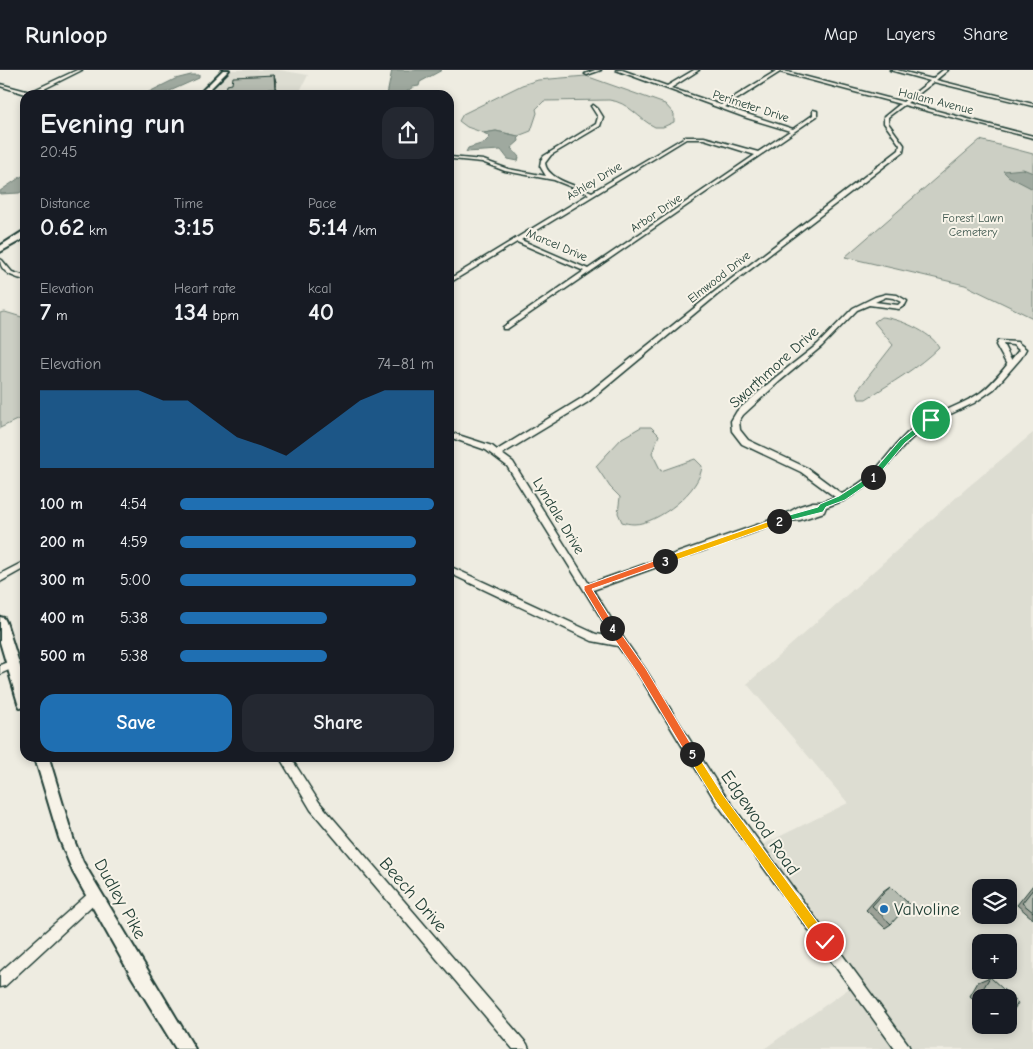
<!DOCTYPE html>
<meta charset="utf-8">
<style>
:root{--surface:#171b24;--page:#242831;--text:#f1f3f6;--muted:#9ea1a6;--line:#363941;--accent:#1f6fb2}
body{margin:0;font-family:"Comic Neue",sans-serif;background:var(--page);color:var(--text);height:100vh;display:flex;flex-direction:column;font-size:19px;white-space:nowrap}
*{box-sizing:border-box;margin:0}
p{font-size:16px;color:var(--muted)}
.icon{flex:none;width:28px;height:28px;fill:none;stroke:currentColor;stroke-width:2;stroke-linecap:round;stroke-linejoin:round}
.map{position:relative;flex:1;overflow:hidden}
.side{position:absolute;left:20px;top:20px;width:434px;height:672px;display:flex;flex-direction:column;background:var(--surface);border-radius:15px;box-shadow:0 2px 8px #0003}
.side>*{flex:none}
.fabs{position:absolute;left:972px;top:809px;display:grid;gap:10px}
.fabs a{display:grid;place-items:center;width:45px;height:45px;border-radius:10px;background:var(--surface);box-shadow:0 2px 8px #0003;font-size:25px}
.pin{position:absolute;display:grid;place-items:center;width:42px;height:42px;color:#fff;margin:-21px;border:2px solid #fff;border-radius:50%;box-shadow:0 1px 5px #0007}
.km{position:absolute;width:25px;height:25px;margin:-12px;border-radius:50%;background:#222;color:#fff;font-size:14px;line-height:25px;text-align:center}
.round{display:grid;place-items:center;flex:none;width:52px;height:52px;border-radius:15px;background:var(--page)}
.headline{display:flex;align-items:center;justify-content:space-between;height:85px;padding:0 20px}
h1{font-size:28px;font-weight:700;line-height:38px}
.metrics{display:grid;grid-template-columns:repeat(3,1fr);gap:8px;height:85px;padding:5px 20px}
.metrics div{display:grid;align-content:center}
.metrics b{font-size:25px;font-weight:700}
.metrics small{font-size:14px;font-weight:400}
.metrics p{font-size:14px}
.chart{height:140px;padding:10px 20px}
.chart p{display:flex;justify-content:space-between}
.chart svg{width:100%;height:90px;margin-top:5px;fill:var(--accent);opacity:.7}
.action{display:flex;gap:10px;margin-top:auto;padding:10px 20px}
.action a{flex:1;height:58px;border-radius:15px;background:var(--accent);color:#fff;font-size:20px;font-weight:700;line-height:58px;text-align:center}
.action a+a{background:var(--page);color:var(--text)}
ul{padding:0 20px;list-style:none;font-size:16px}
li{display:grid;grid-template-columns:80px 60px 1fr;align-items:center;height:38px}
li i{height:12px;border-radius:6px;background:var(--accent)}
header{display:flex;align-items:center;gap:30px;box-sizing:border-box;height:70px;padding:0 25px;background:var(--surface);border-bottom:1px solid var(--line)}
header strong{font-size:24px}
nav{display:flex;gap:28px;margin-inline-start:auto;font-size:18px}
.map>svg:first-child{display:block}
.built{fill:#ddddd2;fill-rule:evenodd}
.green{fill:#cccfc4;stroke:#76867c}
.water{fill:#9fa99f;stroke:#6c7e74}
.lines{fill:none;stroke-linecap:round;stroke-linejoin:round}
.minor-casing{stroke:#1f3d34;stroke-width:3}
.tertiary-casing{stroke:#1f3d34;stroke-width:4}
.secondary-casing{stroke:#1f3d34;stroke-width:4}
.minor{fill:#f7f3e8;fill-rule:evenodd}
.tertiary{fill:#f7f3e8;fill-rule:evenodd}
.secondary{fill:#f7f3e8;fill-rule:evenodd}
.wall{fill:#9ca197;stroke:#1f3d34}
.shaded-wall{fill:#7f837b;stroke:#1f3d34}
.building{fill:#b5bbb0;stroke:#1f3d34}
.split-1{fill:#22a559;stroke:#fff}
.split-2{fill:#22a559;stroke:#fff}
.split-3{fill:#f5b400;stroke:#fff}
.split-4{fill:#f0652b;stroke:#fff}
.split-5{fill:#f0652b;stroke:#fff}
.split-6{fill:#f5b400;stroke:#fff}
.poi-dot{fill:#1f6fb2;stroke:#f7f3e8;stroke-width:2}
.labels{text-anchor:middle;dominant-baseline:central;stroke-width:4;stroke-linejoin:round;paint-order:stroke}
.far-street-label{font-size:12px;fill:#1f3d34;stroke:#f7f3e8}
.far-park-label{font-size:12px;fill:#425a51;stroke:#f7f3e8}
.street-label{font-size:15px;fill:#1f3d34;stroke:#f7f3e8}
.near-street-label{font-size:18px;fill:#1f3d34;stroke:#f7f3e8}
.near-poi-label{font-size:18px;fill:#1f3d34;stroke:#f7f3e8;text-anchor:start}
</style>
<header>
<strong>Runloop</strong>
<nav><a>Map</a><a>Layers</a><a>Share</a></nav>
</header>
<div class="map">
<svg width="1033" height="979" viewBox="0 0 1033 979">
<rect width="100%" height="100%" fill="#eeece1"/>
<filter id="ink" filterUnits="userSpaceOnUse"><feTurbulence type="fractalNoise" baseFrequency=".02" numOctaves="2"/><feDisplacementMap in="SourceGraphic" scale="10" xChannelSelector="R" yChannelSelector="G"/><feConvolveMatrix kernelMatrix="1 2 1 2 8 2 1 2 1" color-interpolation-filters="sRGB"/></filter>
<g filter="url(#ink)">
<path class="built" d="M 226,0 L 279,0 L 308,5 L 298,25 L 202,25 Z
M 1033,363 L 1033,979 L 764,979 L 855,914 L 756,778 L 848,733 L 747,614 L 968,417 ZM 981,818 L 1009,818 L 1009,845 L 981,845 ZM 981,872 L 1009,872 L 1009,900 L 981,900 ZM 981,928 L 1009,928 L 1009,955 L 981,955 Z"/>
<path class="green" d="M 586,6 L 665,34 L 674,44 L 674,52 L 663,57 L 655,57 C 638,49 629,32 609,30 L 544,31 L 536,39 L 537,43 L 531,61 L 518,66 L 496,61 L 484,63 L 467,57 L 459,51 L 463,44 L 522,15 L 538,10 Z
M 980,70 L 1033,84 L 1033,248 L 965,215 L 845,187 Z
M 5,242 L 25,248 L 23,268 L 25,269 L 25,346 L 0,358 L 0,243 Z
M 881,247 C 898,248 931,262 939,277 C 918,298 891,313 866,329 L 859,329 L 857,321 L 893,275 L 874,252 Z
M 641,357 L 651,357 L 659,365 L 652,383 L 661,401 L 695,389 L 702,396 C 701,420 658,454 634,454 C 630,454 625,453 622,452 L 618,443 L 620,427 L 610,417 L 596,396 L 622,368 Z"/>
<path class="water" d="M 392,0 L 442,0 L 420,12 L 419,16 L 413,17 L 402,25 L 387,25 Z
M 191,5 L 199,5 L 199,8 L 161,25 L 143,25 L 175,9 Z
M 496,61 L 518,66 L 519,71 L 511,78 L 519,87 L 518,91 L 508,89 L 501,80 L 466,82 L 468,78 L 484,73 L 490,67 L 484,63 Z
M 1023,99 L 1033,103 L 1033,119 L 1008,106 L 1003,101 Z
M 25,104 L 25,120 L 19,123 L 0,124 L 0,121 Z"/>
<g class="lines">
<defs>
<path id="minor" d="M 77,0 L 82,0 L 34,24 L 36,25 L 29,25 L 0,16 L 0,14 L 30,22 Z
M 595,0 L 601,0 L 587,5 L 585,4 Z
M 616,0 L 622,0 L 667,16 L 694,0 L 699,0 L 671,18 L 721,35 L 776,1 L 773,0 L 780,0 L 903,32 L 930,11 L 890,0 L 897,0 L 932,9 L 943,0 L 948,0 L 936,10 L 1033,34 L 1033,36 L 934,12 L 907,33 L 1033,66 L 1033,68 L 904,35 L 888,47 L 888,53 L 904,75 L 903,82 L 717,225 L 588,332 L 502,384 L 513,392 L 589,514 L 782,446 L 800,436 L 813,432 L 822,432 L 835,427 L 801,402 L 742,374 L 732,361 L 731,351 L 737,341 L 776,307 L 818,274 L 853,238 L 875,227 L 886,224 L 897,225 L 907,231 L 905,235 L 899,239 L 869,235 L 857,240 L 822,276 L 780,311 L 743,345 L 739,351 L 740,360 L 748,370 L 807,398 L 842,424 C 853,418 864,411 873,402 C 887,388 897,371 912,359 C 933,343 959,337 980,323 C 991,315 999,305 1007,295 L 996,275 L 998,271 L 1017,272 L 1026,279 L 1021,288 L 994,319 L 974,333 L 940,349 L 919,362 L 908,372 L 872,412 L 845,430 L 826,437 L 824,442 L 800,450 L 785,451 L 593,520 L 624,569 L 645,599 L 724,724 L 908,974 L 910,979 L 895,979 L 716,732 L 639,605 L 618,576 L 592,571 L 449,503 L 449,496 L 596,564 L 613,567 L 507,396 L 486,380 L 449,367 L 449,362 L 492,376 L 497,380 L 582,328 L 713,223 L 899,80 L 900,75 L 884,53 L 884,47 L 900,34 L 780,2 L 725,37 L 793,59 L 813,45 L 813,40 L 817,41 L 817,46 L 507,259 L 503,259 L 503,257 L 584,201 L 517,172 L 451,212 L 449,213 L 449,209 L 589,124 L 554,110 L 505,101 L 482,92 L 452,89 L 450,88 L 450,87 L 483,90 L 508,99 L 546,106 L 540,96 L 541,90 L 544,86 L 596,54 L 598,47 L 591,36 L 593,35 L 598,39 L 603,47 L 600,56 L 551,85 L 545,93 C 547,110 578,116 592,122 L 685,67 L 704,67 L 758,82 L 790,61 L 747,48 ZM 686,69 L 704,69 L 755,85 L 588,199 L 521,170 ZM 886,227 L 893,228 L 901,232 L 898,235 L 875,232 ZM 1003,274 L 1013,275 L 1019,280 L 1011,290 ZM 813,438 L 818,438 L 797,444 Z
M 0,189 L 2,190 L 12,202 L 25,206 L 25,210 C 14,207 0,203 0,189 Z
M 22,333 L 25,333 L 25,349 L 21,347 Z
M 25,491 L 25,498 L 0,512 L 0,504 Z
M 13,590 L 16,591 L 18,594 L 16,597 L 0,604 L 0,595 Z
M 280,688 L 291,688 L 319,732 L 527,974 L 529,979 L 513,979 L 311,740 Z
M 94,820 L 98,822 L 100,826 L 98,830 L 5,916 L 0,917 L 0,902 L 90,822 Z"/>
<path id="tertiary" d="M 0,547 L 4,548 L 6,552 L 25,612 L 25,639 L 20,637 L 18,633 L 0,572 Z
M 35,688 L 49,688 L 73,768 L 83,792 L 195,979 L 176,979 L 130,904 L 73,802 L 59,768 Z"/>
<path id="secondary" d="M 223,0 L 229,0 L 204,25 L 198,25 Z
M 22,162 L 25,162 L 25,168 L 0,182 L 0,176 Z"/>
</defs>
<use href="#minor" class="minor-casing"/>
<use href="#tertiary" class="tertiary-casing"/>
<use href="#secondary" class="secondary-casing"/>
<use href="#minor" class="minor"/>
<use href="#tertiary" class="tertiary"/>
<use href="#secondary" class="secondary"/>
</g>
<path class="wall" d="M 274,5 L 276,12 L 276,25 L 225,25 L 232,14 Z
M 1033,815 L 1033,849 L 1017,835 Z
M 890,816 L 891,854 L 885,858 L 866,840 L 883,821 Z
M 990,907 L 1009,928 L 981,928 L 981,937 L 970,926 L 978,912 Z
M 981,940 L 981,948 L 978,945 Z"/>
<path class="shaded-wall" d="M 274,5 L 276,12 L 276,25 L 275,19 Z"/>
<path class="building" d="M 274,5 L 275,19 L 253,20 L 253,25 L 225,25 L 227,15 L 232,14 L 233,7 Z
M 890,816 L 909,834 L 891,854 L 872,836 Z
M 1033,819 L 1033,842 L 1022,833 Z
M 990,907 L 1018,933 L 1009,947 L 1009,928 L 988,928 L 981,922 Z"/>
</g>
<path class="split-1" d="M 928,348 L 934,350 L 905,373 L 875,409 L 870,409 L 870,405 L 900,370 Z"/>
<path class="split-2" d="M 873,404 L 876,407 L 875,409 L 845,430 L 826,437 L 823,442 L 779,453 L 775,451 L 779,448 L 818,437 L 820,434 L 839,426 Z"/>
<path class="split-3" d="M 779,448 L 781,449 L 781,453 L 665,494 L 661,491 L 662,488 Z"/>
<path class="split-4" d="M 665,487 L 669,491 L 667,493 L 592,519 L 616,558 L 612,561 L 608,560 L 584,520 L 584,516 Z"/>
<path class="split-5" d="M 612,554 L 615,555 L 646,599 L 695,681 L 695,687 L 688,687 L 639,605 L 608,560 L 608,555 Z"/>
<path class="split-6" d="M 692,679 L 695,681 L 723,725 L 829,868 L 830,872 L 829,877 L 825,878 L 821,877 L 716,732 L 688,687 L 688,681 Z"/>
<circle class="poi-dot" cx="884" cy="839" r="5"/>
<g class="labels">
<g class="far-street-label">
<text transform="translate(936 31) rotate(14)">Hallam Avenue</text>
<text transform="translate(751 36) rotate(18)">Perimeter Drive</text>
<text transform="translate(594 111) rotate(-31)">Ashley Drive</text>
<text transform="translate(656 143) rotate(-34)">Arbor Drive</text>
<text transform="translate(557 175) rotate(23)">Marcel Drive</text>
<text transform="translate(719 207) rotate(-38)">Elmwood Drive</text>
</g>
<g class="far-park-label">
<text x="973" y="148">Forest Lawn<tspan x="973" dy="14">Cemetery</tspan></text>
</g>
<g class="street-label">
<text transform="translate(774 297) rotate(-42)">Swarthmore Drive</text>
<text transform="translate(559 446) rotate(59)">Lyndale Drive</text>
</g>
<g class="near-street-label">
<text transform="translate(760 753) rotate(55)">Edgewood Road</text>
<text transform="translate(413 825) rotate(49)">Beech Drive</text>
<text transform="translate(120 829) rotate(61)">Dudley Pike</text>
</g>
<g class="near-poi-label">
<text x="894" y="839">Valvoline</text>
</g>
</g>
</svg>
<div class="fabs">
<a><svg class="icon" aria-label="layers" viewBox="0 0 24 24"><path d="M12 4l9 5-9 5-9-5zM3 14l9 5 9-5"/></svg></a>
<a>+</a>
<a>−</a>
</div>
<div class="pin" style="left:931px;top:350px;background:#1e9e55"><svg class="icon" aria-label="arrive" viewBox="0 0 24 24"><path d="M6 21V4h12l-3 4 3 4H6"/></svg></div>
<div class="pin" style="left:825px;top:872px;background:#d93025"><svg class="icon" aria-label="check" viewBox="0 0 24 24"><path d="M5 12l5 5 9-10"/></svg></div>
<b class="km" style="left:873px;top:407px">1</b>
<b class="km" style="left:779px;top:451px">2</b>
<b class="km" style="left:665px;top:491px">3</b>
<b class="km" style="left:612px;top:558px">4</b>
<b class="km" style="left:692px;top:684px">5</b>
<section class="side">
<div class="headline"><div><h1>Evening run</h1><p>20:45</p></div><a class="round"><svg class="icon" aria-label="share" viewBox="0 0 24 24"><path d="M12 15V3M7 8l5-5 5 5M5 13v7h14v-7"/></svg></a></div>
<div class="metrics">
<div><p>Distance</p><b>0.62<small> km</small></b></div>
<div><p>Time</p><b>3:15</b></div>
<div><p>Pace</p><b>5:14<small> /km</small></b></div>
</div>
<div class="metrics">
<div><p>Elevation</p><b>7<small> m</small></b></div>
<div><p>Heart rate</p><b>134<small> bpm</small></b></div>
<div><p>kcal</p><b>40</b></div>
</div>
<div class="chart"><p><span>Elevation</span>74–81 m</p>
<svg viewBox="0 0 160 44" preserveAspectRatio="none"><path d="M0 44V6L10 6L20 6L30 6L40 6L50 11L60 11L70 20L80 29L90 33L100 38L110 29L120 20L130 11L140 6L150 6L160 6V44z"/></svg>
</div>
<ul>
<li><b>100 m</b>4:54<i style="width:100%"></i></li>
<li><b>200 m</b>4:59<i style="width:93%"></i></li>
<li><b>300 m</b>5:00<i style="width:93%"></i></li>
<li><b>400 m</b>5:38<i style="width:58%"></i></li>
<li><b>500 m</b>5:38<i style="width:58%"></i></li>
</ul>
<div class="action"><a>Save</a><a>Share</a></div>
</section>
</div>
